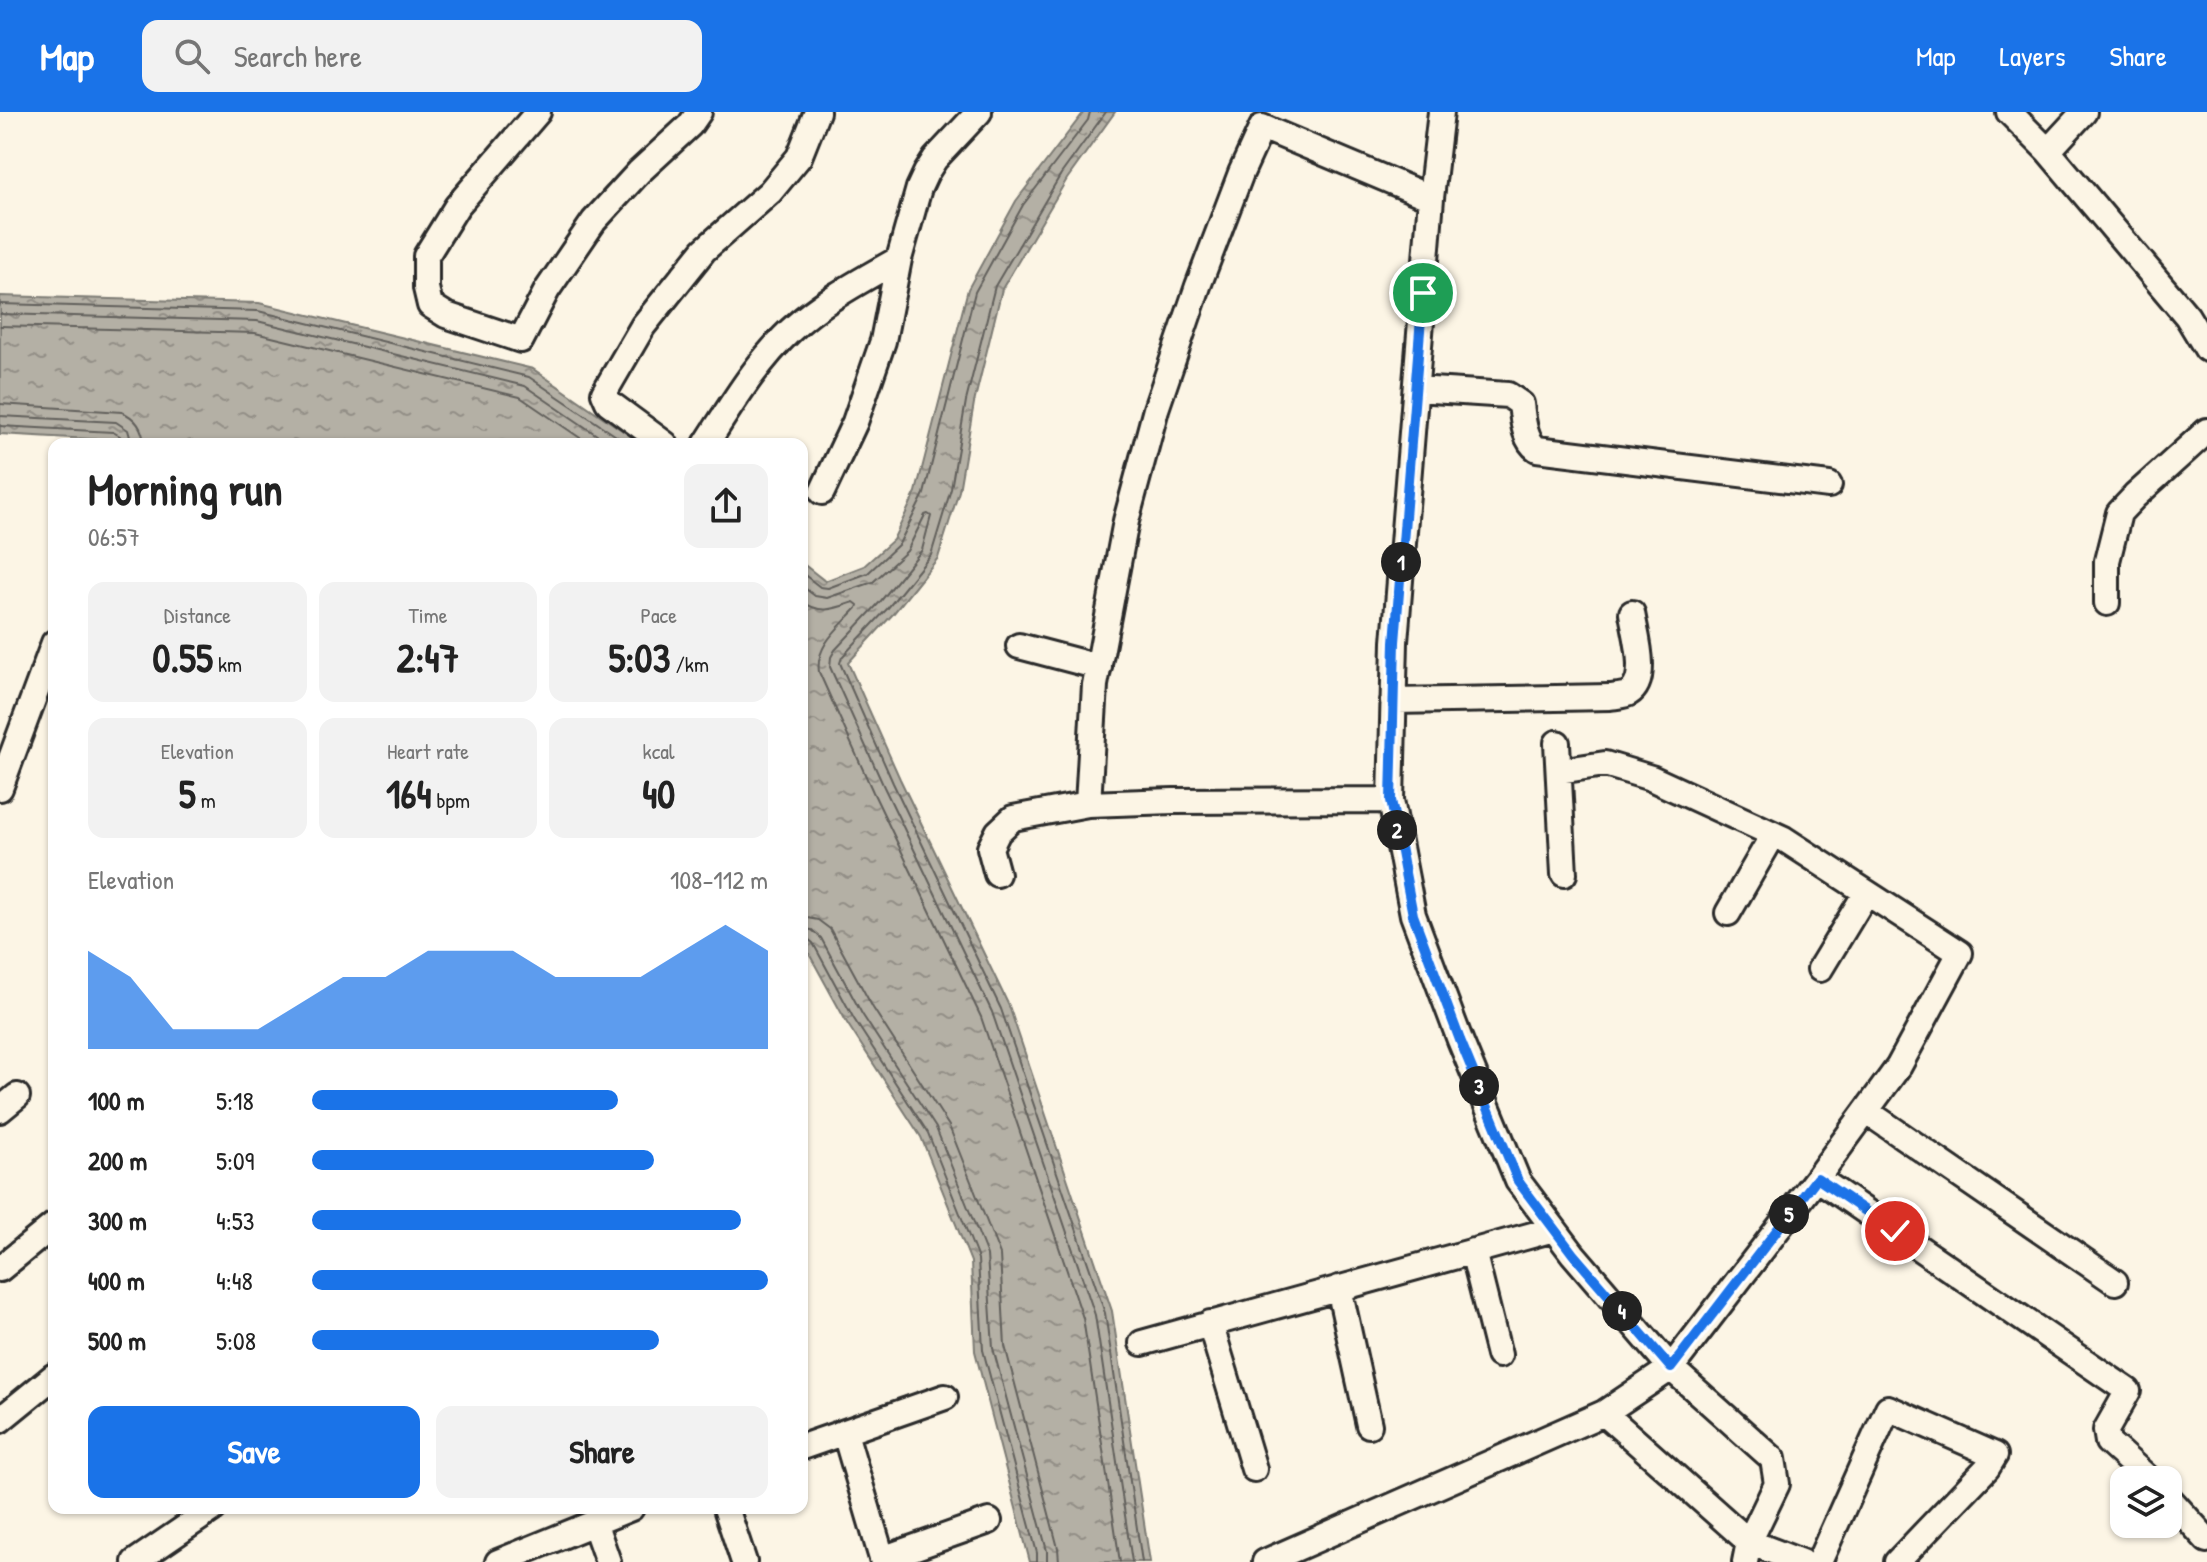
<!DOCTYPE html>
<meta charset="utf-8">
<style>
:root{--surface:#fff;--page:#f2f2f2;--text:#222;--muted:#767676;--accent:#1a73e8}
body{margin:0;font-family:"Patrick Hand",sans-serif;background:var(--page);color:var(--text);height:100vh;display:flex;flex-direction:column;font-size:30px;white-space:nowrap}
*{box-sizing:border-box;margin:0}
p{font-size:26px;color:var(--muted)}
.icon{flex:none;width:44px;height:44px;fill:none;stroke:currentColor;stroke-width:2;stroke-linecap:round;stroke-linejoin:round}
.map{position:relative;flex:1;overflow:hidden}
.sheet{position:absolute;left:48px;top:326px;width:760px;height:1076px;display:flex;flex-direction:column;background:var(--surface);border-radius:16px;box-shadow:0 2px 6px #0004}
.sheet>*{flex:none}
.fabs{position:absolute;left:2110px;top:1354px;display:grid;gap:16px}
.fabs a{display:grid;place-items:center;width:72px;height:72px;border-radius:16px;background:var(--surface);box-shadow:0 2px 6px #0004;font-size:40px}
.pin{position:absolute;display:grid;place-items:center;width:68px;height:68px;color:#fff;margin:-34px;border:4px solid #fff;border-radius:50%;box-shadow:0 2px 8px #0007}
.km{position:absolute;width:40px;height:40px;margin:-20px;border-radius:50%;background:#222;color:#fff;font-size:22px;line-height:40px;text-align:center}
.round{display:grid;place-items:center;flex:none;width:84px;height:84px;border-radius:16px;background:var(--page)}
.headline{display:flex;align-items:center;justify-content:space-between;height:136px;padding:0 40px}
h1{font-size:44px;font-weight:700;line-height:60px}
.figures{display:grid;grid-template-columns:repeat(3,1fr);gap:12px;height:136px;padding:8px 40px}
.figures div{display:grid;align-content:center;border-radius:16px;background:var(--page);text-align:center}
.figures b{font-size:40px;font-weight:700}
.figures small{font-size:22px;font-weight:400}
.figures p{font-size:22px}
.chart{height:224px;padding:16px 40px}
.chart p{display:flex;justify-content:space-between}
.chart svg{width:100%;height:144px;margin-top:8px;fill:var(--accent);opacity:.7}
.cta{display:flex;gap:16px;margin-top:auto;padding:16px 40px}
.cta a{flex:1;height:92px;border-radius:16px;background:var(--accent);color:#fff;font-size:32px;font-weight:700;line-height:92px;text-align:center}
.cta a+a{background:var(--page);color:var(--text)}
ul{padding:0 40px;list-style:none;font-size:26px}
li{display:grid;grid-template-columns:128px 96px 1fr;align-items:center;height:60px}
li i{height:20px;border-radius:10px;background:var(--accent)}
header{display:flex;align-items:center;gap:48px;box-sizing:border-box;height:112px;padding:0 40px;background:var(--accent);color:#fff}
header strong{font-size:38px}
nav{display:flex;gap:44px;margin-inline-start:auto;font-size:28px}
.search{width:560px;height:72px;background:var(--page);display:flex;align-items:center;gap:20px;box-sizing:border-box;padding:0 28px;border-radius:16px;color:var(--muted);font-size:30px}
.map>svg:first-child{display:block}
.water{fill:url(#water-ripples);stroke:#7d7b74;stroke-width:2}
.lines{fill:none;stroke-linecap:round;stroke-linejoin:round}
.shore{stroke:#62605c;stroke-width:2}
.minor-casing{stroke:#2b2b2b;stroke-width:30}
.minor{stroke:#fcf5e5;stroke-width:24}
.route-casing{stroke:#fff;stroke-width:16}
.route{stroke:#1a73e8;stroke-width:10}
</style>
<header>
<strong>Map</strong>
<div class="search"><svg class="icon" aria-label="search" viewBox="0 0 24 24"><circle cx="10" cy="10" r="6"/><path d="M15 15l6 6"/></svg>Search here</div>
<nav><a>Map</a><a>Layers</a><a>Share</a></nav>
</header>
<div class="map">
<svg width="2207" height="1450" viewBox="0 0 2207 1450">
<defs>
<pattern id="water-ripples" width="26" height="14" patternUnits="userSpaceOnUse" patternTransform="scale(2)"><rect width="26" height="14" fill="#b4b0a5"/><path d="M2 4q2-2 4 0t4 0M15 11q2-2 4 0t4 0" fill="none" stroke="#938f87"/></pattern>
</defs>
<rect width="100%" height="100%" fill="#fcf5e5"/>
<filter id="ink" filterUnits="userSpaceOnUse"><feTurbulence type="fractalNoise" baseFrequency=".0125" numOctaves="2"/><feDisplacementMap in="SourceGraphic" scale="16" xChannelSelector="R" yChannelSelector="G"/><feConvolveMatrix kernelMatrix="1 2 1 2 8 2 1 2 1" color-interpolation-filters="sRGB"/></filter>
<g filter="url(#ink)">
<path class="water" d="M 1084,0 L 1115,0 L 1067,67 L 1002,177 L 974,291 L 959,379 L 938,446 L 893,502 L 848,551 L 900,667 L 1009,894 L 1112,1199 L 1150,1450 L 1030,1450 L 975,1239 L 971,1150 L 921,1025 L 847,911 L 802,829 L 802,451 L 825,469 L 864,454 L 893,428 L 916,380 L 968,177 L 1016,89 Z
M 0,184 L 259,191 L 533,257 L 642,332 L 179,332 L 0,322 Z"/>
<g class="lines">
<path class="shore" d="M 1106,0 L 1061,62 L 995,174 L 966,289 L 951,377 L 931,443 L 887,497 L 842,545 L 840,551 L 893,671 L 1001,897 L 1105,1201 L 1142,1450
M 0,192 L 258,199 L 529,265 L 628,332
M 0,202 L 257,209 L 525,274 L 610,332
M 0,214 L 255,221 L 520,285 L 589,332
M 0,292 L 122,300 C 136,306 143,316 144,332
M 0,304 L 116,310 L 128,318 L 132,332
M 0,314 L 113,320 L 120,324 L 122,332
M 802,461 L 820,475 L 828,476 L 868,461 L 899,432 L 924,382 L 975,180 L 1023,93 L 1088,8 L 1090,0
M 802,474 L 815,484 L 827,486 L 873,470 L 907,439 L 925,403 L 928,402 L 931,404 L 922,438 L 880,490 L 835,538 L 831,545 L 830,555 L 884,675 L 992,900 L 1095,1203 L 1132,1450
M 802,489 C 820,503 834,497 854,490 L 858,493 L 857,496 C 840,515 815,533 819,560 L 873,680 L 981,905 L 1083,1206 L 1120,1450
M 802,805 L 818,808 L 830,817 L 873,896 L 949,1014 L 1000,1143 L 1005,1234 L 1058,1436 L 1059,1450
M 802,817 L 812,818 L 821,826 L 862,902 L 936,1016 L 987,1143 L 993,1236 L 1047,1439 L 1047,1450
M 802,827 L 808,827 L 813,831 L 854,907 L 928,1021 L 978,1147 L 983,1238 L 1037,1441 L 1037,1450"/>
<defs>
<path id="minor" d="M 538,0 L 457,94 L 426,144 L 426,176 L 430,193 L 446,203 L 521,228 L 547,178 L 594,109 L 639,60 L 690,13 L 699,0
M 1441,0 L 1431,86 L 1395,530 L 1391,688 L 1413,803 L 1460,928 L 1518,1069 L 1573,1142 L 1671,1256 L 1773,1347 L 1777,1372 L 1749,1430 L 1745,1450
M 2009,0 L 2048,39 L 2187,204 L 2207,237
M 2048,39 L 2084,0
M 1416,277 L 1508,283 L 1521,292 C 1523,307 1524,328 1537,337 L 1829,373
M 665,332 L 608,290 L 604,281 L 643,214 L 704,138 L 770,80 L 799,45 L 817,0
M 706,332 C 732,292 756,251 791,218 C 822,189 862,168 899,147
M 822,380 L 855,310 L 883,229 L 899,147 L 919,76 L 926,61 L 935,47 L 979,0
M 2107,491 L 2107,449 L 2119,401 L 2135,384 L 2207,319
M 1019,534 L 1099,555
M 1393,589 L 1610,585 C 1616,584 1624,584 1629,581 C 1650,568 1635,521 1632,501
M 1557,631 L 1564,762
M 0,676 L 54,531
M 1088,692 L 1173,689 L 1391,688
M 997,762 L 990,736 L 998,720 L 1013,706 L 1088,692 L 1095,573 L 1126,409 L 1156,297 L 1198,174 L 1241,61 L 1262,15 L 1431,86
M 1728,801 L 1773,723
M 1820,857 L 1866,781
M 0,998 L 17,984
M 1866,999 L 2115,1170
M 1817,1066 L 2128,1279 L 2106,1318 L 2108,1330 L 2150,1368
M 1473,1139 L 1499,1243
M 0,1157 L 54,1113
M 1339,1176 L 1369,1313
M 1210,1211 L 1254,1357
M 1142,1231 L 1554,1117
M 1604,1301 L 1749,1430 L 1801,1450
M 0,1308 L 54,1264
M 845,1321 L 883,1450
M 802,1335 L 945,1285
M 2168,1385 L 2207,1428
M 726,1396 L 744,1450
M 594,1410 L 608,1450
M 882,1447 L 989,1409
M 135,1450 L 214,1396
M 498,1450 L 631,1396
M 1265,1450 L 1604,1301 L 1671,1256 L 1817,1066 L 1899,954 L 1960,841 L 1784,727 L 1651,666 L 1605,652 L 1559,659
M 1819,1450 L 1888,1296 L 1995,1343 L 1987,1356 L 1897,1450"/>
</defs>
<use href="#minor" class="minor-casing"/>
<use href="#minor" class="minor"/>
</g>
</g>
<g class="lines" filter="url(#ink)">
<defs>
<path id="route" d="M 1423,181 L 1395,530 L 1391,688 L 1413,803 L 1460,928 L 1518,1069 L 1573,1142 L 1671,1256 L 1817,1066 L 1895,1119"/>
</defs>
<use href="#route" class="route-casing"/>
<use href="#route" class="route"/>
</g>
</svg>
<div class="fabs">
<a><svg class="icon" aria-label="layers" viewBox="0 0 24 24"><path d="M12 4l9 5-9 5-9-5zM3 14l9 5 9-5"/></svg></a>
</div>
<div class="pin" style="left:1423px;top:181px;background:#1e9e55"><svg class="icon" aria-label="arrive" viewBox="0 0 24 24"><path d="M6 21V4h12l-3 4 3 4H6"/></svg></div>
<div class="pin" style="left:1895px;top:1119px;background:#d93025"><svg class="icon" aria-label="check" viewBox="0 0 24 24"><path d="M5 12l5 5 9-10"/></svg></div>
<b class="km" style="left:1401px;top:450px">1</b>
<b class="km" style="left:1397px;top:718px">2</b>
<b class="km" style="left:1479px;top:974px">3</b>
<b class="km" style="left:1622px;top:1199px">4</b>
<b class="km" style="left:1789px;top:1102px">5</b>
<section class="sheet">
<div class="headline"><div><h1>Morning run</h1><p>06:57</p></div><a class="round"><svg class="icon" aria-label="share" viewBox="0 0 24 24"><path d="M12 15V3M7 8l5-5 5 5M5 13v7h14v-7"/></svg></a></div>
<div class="figures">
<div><p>Distance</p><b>0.55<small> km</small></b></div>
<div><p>Time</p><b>2:47</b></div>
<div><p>Pace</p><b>5:03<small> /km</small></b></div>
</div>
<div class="figures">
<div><p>Elevation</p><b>5<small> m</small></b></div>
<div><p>Heart rate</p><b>164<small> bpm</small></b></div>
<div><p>kcal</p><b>40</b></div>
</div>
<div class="chart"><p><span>Elevation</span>108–112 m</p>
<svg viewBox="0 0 160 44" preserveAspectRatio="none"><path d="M0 44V14L10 22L20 38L30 38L40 38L50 30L60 22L70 22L80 14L90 14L100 14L110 22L120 22L130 22L140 14L150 6L160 14V44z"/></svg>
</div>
<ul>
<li><b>100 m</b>5:18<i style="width:67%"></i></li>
<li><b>200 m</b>5:09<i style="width:75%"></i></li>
<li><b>300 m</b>4:53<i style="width:94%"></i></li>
<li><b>400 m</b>4:48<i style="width:100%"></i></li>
<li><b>500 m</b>5:08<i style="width:76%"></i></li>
</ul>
<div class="cta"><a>Save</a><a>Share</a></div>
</section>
</div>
